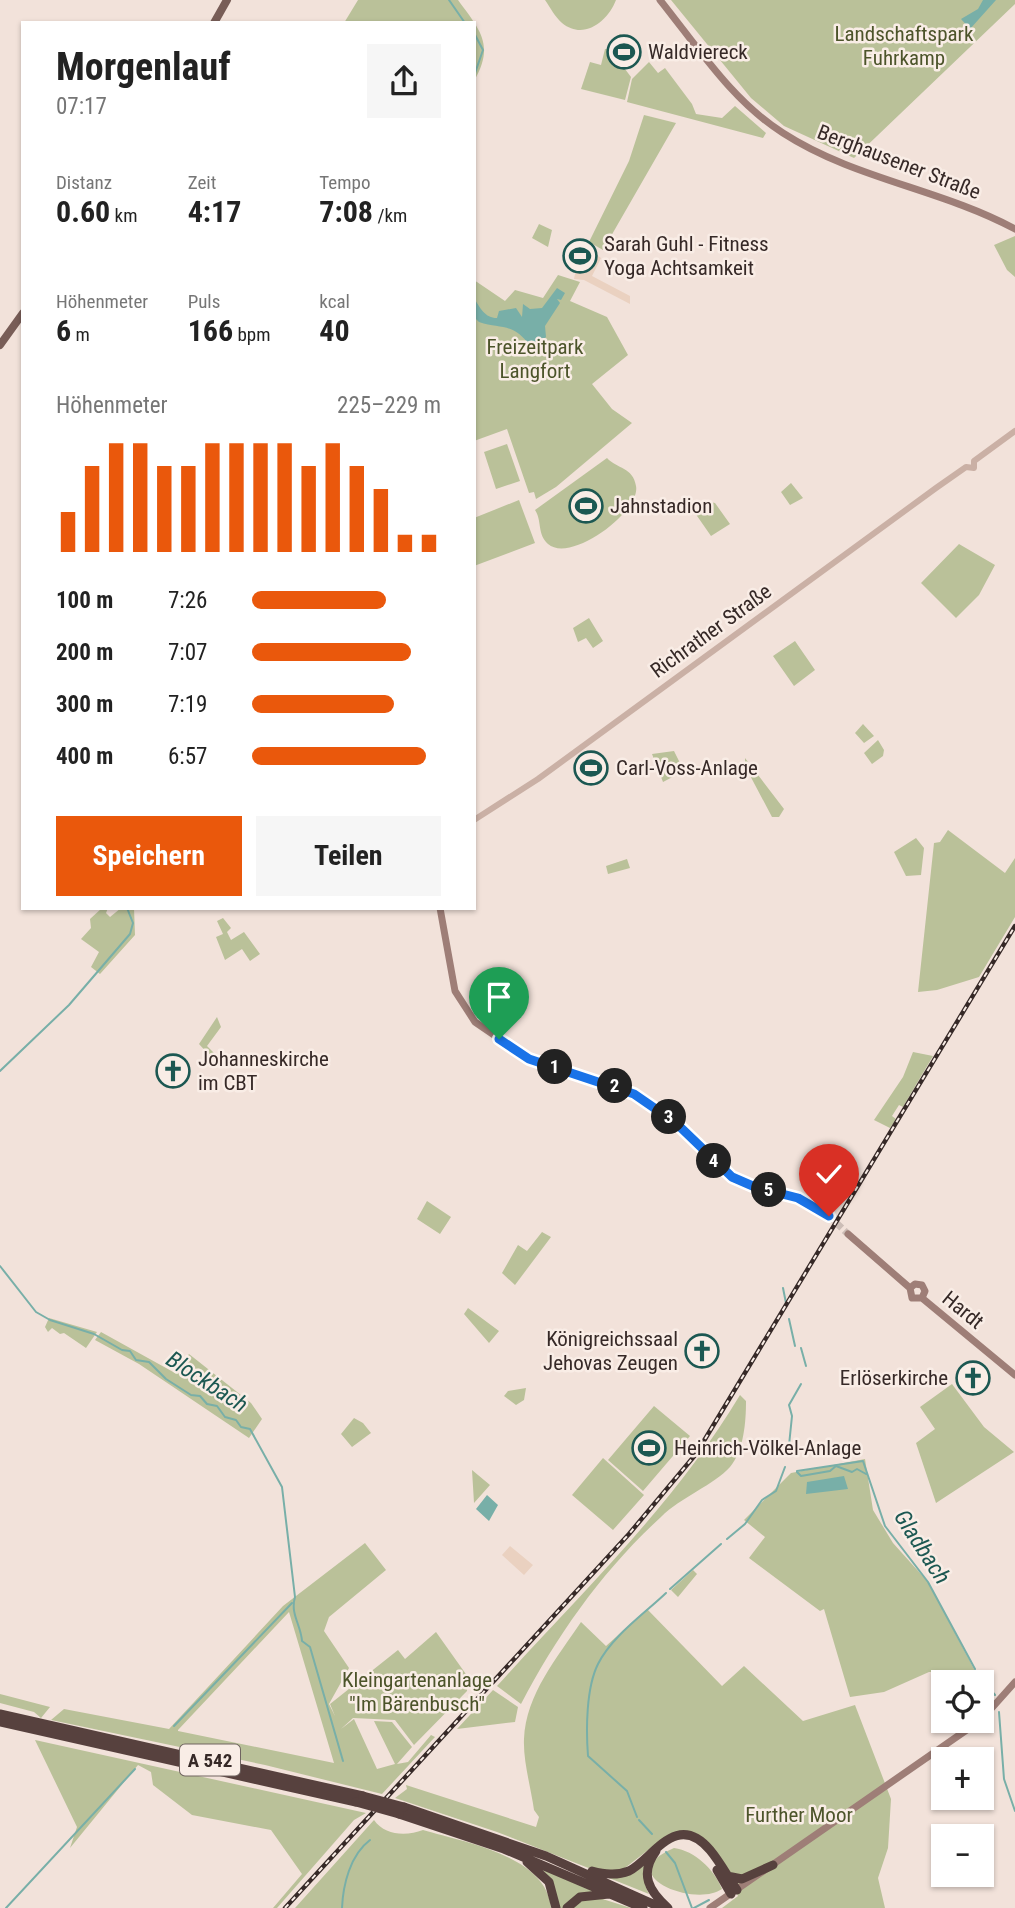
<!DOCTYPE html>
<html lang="de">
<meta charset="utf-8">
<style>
:root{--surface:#fff;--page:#f6f6f6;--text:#222;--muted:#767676;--accent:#ea580c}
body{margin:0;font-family:"Roboto Condensed",sans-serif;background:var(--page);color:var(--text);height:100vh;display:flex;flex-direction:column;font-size:26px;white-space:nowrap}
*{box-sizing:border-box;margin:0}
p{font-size:23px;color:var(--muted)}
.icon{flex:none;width:38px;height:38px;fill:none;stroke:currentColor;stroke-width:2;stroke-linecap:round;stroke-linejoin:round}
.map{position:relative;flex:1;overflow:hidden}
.panel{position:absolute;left:21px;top:21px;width:455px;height:889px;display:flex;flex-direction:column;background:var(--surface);border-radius:0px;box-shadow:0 2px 5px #0004}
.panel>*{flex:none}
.tools{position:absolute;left:931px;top:1670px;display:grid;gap:14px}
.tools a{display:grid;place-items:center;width:63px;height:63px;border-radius:0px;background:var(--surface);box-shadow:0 2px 5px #0004;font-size:35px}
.pin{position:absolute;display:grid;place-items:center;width:60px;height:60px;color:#fff;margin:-72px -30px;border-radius:50% 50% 50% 0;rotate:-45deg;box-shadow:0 0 7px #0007}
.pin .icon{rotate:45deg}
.km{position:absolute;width:35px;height:35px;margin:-18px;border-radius:50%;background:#222;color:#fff;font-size:19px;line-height:35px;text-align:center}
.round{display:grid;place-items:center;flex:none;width:74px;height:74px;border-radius:0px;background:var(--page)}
.overview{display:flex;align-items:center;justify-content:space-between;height:119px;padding:0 35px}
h1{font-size:38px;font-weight:700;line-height:52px}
.figures{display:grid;grid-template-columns:repeat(3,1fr);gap:10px;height:119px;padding:7px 35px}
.figures div{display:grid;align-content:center}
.figures b{font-size:30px;font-weight:700}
.figures small{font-size:19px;font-weight:400}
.figures p{font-size:19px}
.chart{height:196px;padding:14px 35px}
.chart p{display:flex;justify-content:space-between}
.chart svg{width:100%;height:126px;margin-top:7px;stroke:var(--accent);stroke-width:6}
.cta{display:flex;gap:14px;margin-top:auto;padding:14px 35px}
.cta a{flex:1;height:80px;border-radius:0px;background:var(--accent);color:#fff;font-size:28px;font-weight:700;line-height:80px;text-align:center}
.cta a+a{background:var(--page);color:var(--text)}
ul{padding:0 35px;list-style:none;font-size:23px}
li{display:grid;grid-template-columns:112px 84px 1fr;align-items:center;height:52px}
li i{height:18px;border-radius:9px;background:var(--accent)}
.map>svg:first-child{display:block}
.green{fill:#bac199;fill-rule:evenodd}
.plaza{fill:#ead1c0}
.water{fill:#78afa8}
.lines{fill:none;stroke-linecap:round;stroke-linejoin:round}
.stream{stroke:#78afa8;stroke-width:2}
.secondary-tunnel{stroke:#ccbdb6;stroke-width:7;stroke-dasharray:7 3.5;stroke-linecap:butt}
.tertiary{stroke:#cab0a5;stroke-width:6}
.secondary{stroke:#9e7e77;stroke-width:7}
.primary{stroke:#785d57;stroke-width:8}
.motorway{stroke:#57413e;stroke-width:9}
.rail-casing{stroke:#362927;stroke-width:4.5}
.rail{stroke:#f9ede6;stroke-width:2;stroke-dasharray:5;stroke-linecap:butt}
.motorway-bridge{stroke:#57413e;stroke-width:9}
.route-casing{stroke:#fff;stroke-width:14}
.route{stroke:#1a73e8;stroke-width:9}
.labels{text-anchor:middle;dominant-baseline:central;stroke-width:5;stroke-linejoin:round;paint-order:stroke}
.shield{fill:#f9ede6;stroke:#706460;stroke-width:2}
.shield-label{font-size:19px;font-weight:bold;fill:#362927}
.park-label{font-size:21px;fill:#4c542a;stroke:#f9ede6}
.poi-label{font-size:21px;fill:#362927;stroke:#f9ede6;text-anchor:start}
.street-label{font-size:21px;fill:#362927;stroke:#f9ede6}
.water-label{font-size:23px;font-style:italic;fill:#1c5852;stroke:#f9ede6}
</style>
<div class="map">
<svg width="1015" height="1908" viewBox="0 0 1015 1908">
<rect width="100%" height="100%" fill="#f2e2da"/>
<path class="green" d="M 358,0 L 458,0 C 480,30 495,45 474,81 L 474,23 L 344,23 Z
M 545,0 L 616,0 C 608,21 584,41 562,23 C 555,17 550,7 545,0 Z
M 671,0 L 1015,0 L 1015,4 L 854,158 L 784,126 L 751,98 Z
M 620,34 L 640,59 L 627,69 L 608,44 Z
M 605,49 L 610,49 L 631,77 L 625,100 L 581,89 L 590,62 L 601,65 Z
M 649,62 L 658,73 L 665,68 L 692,104 L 696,114 L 722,118 L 735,106 L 766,133 L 763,138 L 627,102 L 632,79 Z
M 644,115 L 676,123 L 603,250 L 589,242 L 629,161 Z
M 539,224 L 552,230 L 548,247 L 532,238 Z
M 1015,236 L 1015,277 L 1007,270 L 994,245 Z
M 558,275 L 580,282 L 570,301 L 607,317 L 628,355 L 592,384 L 612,409 L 632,423 L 556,487 L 536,499 L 534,492 L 529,493 L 507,429 L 474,441 L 474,280 L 505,301 L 515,290 L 543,298 Z
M 507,444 L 520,481 L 496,489 L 484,452 Z
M 607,458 C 617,469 633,467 636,486 C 641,511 571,564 548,544 C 537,534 542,520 535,510 Z
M 791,483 L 803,498 L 790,505 L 781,492 Z
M 519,500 L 535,543 L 474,566 L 474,518 Z
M 710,502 L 715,503 L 730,524 L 711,536 L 695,513 Z
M 959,544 L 995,565 L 979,595 L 956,618 L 921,583 Z
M 589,618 L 603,641 L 593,648 L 586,638 L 578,642 L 573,628 Z
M 795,641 L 815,670 L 794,686 L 773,656 Z
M 863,724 L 874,736 L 864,743 L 855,733 Z
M 878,740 L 884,750 L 883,756 L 872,764 L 864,753 Z
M 674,751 L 684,771 L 663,782 L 652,754 Z
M 745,758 L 784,809 L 779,817 L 772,817 L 745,766 Z
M 948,830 L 1005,873 L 1015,858 L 1015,917 L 979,977 L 937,990 L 918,992 L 934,843 L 940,842 Z
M 916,838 L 924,848 L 921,875 L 906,876 L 894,852 Z
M 627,859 L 630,868 L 608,874 L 606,866 Z
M 102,908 L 108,908 L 106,913 L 110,917 L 121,908 L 134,908 L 135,935 L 100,974 L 91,967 L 99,952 L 81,939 L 91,928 L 90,919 Z
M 223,918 L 231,928 L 227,932 L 231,940 L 244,932 L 260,954 L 250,961 L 242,949 L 225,960 L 216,937 L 223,934 L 217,921 Z
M 217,1017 L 221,1027 L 207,1046 L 215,1054 L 210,1056 L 199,1044 Z
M 913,1052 L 933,1056 L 903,1107 L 899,1105 L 892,1116 L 896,1119 L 890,1128 L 874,1120 L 903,1077 Z
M 427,1201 L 451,1217 L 440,1234 L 417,1219 Z
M 542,1232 L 551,1237 L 515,1285 L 502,1273 L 518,1245 L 527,1251 Z
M 468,1308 L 499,1331 L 489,1343 L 464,1314 Z
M 49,1318 L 97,1332 L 86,1348 L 64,1333 L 60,1334 L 52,1328 L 48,1332 L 45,1327 Z
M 101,1332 L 175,1373 L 189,1354 L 251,1403 L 262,1419 L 249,1438 L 139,1364 L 95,1340 Z
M 952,1384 L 984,1427 L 1014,1452 L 936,1503 L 916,1443 L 935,1429 L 920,1407 Z
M 526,1388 L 524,1400 L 516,1405 L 504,1396 L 508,1391 Z
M 740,1395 L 746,1401 C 746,1422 744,1450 730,1467 C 714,1485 681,1497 661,1517 C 603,1570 557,1635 521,1704 L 497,1686 C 581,1593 675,1504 740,1395 Z
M 654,1406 L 690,1436 L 643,1491 L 608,1460 Z
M 354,1418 L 363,1423 L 371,1433 L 352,1447 L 341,1434 Z
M 603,1458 L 644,1495 L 613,1530 L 572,1495 Z
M 865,1459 L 873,1510 L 893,1543 L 928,1582 L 975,1671 L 972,1673 L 929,1672 L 884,1692 L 850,1697 L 824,1609 L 820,1611 L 749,1558 L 765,1537 L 744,1520 L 791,1473 Z
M 472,1470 L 490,1485 L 474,1503 Z
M 365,1543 L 386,1570 L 329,1617 L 324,1631 L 349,1668 L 329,1704 L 335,1716 L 330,1704 L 398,1650 L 405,1659 L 436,1632 L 468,1677 L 467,1691 L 414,1745 L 395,1720 L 353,1718 L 341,1729 L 354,1719 L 377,1769 L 395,1764 L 374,1721 L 392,1722 L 412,1747 L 397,1764 L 408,1762 L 431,1735 L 435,1737 L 382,1794 L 265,1765 L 51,1720 L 64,1709 L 169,1729 L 283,1606 ZM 289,1612 L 334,1763 L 178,1731 L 178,1730 Z
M 693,1570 L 697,1574 L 678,1597 L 671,1590 Z
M 647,1609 L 722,1686 L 744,1666 L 803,1721 L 855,1705 L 891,1799 L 888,1848 L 878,1878 L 885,1908 L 722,1908 L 738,1896 L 728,1873 L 701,1840 L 665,1837 L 621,1871 L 596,1871 L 497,1832 L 395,1798 L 407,1789 L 406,1785 L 536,1827 L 539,1817 L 534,1810 C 531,1788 523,1761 524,1739 C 526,1694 557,1658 581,1622 L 606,1646 Z
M 493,1690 L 518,1707 L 515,1722 L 457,1729 Z
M 0,1694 L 50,1707 L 41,1718 L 34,1712 L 0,1703 Z
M 35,1740 L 366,1813 L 354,1820 L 277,1908 L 273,1908 L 302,1874 L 271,1830 L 192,1815 L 153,1785 L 151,1772 L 138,1765 L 70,1848 L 77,1827 Z
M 374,1820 C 385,1836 407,1836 423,1830 C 464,1842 547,1856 551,1908 L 295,1908 Z
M 674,1848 C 695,1851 714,1869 722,1889 C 695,1908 610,1875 674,1848 Z
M 648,1857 C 643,1872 642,1880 649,1894 L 609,1878 Z
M 540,1868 L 594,1891 L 579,1895 L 564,1908 L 558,1908 L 548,1877 Z
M 593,1896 L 631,1908 L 570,1908 L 577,1901 Z"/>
<path class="plaza" d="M 592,252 L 601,258 L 592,276 L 630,296 L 630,304 L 584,280 L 574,279 L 577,264 L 587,259 Z
M 510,1546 L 533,1565 L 524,1575 L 502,1555 Z"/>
<path class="water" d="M 983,0 L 996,0 L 970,29 L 961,19 L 978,9 Z
M 557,288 L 565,293 L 561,300 L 557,299 L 560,303 L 545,326 L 546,337 L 538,344 L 527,342 C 512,323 500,329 479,322 L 474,317 L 474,298 C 480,308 485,318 497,318 L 499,311 L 516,308 L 522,317 L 523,304 L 530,309 L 542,308 Z
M 844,1476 L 848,1489 L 806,1494 L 807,1482 Z
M 487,1495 L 498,1505 L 489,1521 L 476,1509 Z"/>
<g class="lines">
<path class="stream" d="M 449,0 L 465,23
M 474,33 L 483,50 L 474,76
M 0,1071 L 69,1005 L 130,934 L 133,923 L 127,908
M 0,1266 L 36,1312 L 50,1320 L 94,1334 L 122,1350 L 130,1351 L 136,1360 L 149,1362 L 166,1379 L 191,1395 L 200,1396 L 207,1404 L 217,1406 L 225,1417 L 236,1420 L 241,1427 L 250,1429 L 282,1487 L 295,1597 C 290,1614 301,1625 302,1641 L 310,1647 L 343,1761
M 783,1288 L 786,1303
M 789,1319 L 795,1346
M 801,1348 L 806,1366
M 788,1455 L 792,1416 L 789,1405 L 801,1384
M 797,1471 L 863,1461 L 885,1526 L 928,1582 L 975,1669
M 797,1472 L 801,1476 L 830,1471 L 836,1466 L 852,1472 L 857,1469 L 866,1474
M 727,1539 L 745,1524 L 762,1500 L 776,1491 L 785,1467
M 670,1589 L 721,1544
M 981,1678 L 995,1695
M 999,1712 L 1004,1779 L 1015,1811
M 174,1726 L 292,1603
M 637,1817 L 627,1791 L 588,1756 C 586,1730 586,1688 598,1664 C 612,1636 644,1614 666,1593
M 639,1820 L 652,1834
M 666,1852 L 675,1863 L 692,1908
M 6,1908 L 135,1769
M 342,1908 C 343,1885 350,1855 370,1840
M 694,1908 L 709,1900"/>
<path class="secondary-tunnel" d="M 829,1216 L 848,1234"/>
<path class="tertiary" d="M 474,820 L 538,779 L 936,488 L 966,467 L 974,468 L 974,461 L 1015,431"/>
<path class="secondary" d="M 660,0 C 697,46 732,101 783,133 C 854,179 941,189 1015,229
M 440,908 L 455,991 L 475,1022 L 529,1059 L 634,1094 L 674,1122 L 732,1177 L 755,1187 L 798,1198 L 829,1216
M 848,1234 L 910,1288
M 910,1288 L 915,1284 L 922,1285 L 925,1291 L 922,1298
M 910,1288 L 912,1298 L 922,1298
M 922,1298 L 1015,1375
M 982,1719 L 1015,1682
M 710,1908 L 981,1720"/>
<path class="primary" d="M 214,23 L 227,0
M 0,345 L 23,313"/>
<path class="motorway" d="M 0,1714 L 363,1796
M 0,1722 L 356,1802
M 404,1807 L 546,1856 L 662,1908
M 399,1814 L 504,1849 L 643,1908
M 656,1851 C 639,1874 649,1891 668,1908
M 527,1862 L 549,1882 L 556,1908
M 717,1870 L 731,1894
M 592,1871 C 604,1874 616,1876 629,1871 C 653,1859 676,1810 710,1850 C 720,1862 728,1877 737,1890
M 727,1876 L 742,1879 L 773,1865
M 567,1908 L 580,1897 L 609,1894"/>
<defs>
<path id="rail" d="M 285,1908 L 629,1534 L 696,1454 L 1015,926"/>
</defs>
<use href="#rail" class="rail-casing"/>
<use href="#rail" class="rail"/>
<path class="motorway-bridge" d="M 363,1796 L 404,1807
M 356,1802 L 399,1814"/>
</g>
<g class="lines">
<defs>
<path id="route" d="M 499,1039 L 529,1059 L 634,1094 L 676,1123 L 732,1177 L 755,1187 L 798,1198 L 829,1216"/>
</defs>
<use href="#route" class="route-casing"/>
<use href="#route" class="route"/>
</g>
<defs>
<symbol id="stadium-ring" viewBox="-11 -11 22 22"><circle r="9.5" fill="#f9ede6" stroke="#1c5852" stroke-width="1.5"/><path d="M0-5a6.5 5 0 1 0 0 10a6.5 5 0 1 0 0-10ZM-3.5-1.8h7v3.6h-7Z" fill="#1c5852"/></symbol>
<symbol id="church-ring" viewBox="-11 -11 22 22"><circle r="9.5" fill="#f9ede6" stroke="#1c5852" stroke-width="1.5"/><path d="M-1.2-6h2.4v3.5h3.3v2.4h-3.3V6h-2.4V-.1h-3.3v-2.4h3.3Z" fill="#1c5852"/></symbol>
</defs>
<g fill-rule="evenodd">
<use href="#stadium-ring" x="605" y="33" width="38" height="38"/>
<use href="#stadium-ring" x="561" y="237" width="38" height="38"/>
<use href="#stadium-ring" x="567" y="487" width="38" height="38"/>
<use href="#stadium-ring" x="572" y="749" width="38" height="38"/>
<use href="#church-ring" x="154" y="1052" width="38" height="38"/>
<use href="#church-ring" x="683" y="1332" width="38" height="38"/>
<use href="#church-ring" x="954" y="1359" width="38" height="38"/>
<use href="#stadium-ring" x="630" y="1429" width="38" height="38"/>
</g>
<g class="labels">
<rect class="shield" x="180" y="1744.5" width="60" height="31" rx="5"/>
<g class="shield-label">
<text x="210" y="1760">A 542</text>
</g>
<g class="park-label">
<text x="904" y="34">Landschaftspark<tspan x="904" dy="24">Fuhrkamp</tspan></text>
<text x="535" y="347">Freizeitpark<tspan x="535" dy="24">Langfort</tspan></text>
<text x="417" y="1680">Kleingartenanlage<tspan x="417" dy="24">"Im Bärenbusch"</tspan></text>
<text x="799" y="1815">Further Moor</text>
</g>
<g class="poi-label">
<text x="648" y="52">Waldviereck</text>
<text x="604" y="244">Sarah Guhl - Fitness<tspan x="604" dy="24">Yoga Achtsamkeit</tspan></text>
<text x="610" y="506">Jahnstadion</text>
<text x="616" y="768">Carl-Voss-Anlage</text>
<text x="198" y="1059">Johanneskirche<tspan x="198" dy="24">im CBT</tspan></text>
<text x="678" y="1339" text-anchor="end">Königreichssaal<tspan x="678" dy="24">Jehovas Zeugen</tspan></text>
<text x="948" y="1378" text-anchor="end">Erlöserkirche</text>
<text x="674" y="1448">Heinrich-Völkel-Anlage</text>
</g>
<g class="street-label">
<text transform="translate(899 162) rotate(21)">Berghausener Straße</text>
<text transform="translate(711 631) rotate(-36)">Richrather Straße</text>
<text transform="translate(963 1310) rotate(39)">Hardt</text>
</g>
<g class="water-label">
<text transform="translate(207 1382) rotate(33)">Blockbach</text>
<text transform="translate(922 1547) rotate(57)">Gladbach</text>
</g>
</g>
</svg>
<div class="tools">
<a><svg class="icon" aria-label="locate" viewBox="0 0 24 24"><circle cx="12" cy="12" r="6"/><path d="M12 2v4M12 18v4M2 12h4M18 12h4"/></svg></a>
<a>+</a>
<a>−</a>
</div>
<div class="pin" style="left:499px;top:1039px;background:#1e9e55"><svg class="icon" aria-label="arrive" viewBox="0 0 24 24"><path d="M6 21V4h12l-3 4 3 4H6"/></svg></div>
<div class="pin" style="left:829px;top:1216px;background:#d93025"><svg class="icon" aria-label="check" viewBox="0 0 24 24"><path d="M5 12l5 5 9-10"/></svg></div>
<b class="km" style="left:555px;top:1067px">1</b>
<b class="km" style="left:615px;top:1086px">2</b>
<b class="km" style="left:669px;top:1117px">3</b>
<b class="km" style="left:714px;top:1161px">4</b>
<b class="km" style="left:769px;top:1190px">5</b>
<section class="panel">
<div class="overview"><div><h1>Morgenlauf</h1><p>07:17</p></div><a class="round"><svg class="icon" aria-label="share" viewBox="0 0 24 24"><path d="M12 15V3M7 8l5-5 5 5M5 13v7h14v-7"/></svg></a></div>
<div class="figures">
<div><p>Distanz</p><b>0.60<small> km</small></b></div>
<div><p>Zeit</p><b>4:17</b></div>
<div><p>Tempo</p><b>7:08<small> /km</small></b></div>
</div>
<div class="figures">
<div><p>Höhenmeter</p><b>6<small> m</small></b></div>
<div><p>Puls</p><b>166<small> bpm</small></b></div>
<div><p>kcal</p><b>40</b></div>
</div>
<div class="chart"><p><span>Höhenmeter</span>225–229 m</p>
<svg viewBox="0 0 160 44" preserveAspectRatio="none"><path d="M5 44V30M15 44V14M25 44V6M35 44V6M45 44V14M55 44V14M65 44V6M75 44V6M85 44V6M95 44V6M105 44V14M115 44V6M125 44V14M135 44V22M145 44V38M155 44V38"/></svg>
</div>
<ul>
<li><b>100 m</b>7:26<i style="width:71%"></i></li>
<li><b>200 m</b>7:07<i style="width:84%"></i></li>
<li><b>300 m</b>7:19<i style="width:75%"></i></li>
<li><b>400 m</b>6:57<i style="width:92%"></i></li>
</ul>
<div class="cta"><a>Speichern</a><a>Teilen</a></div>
</section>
</div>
